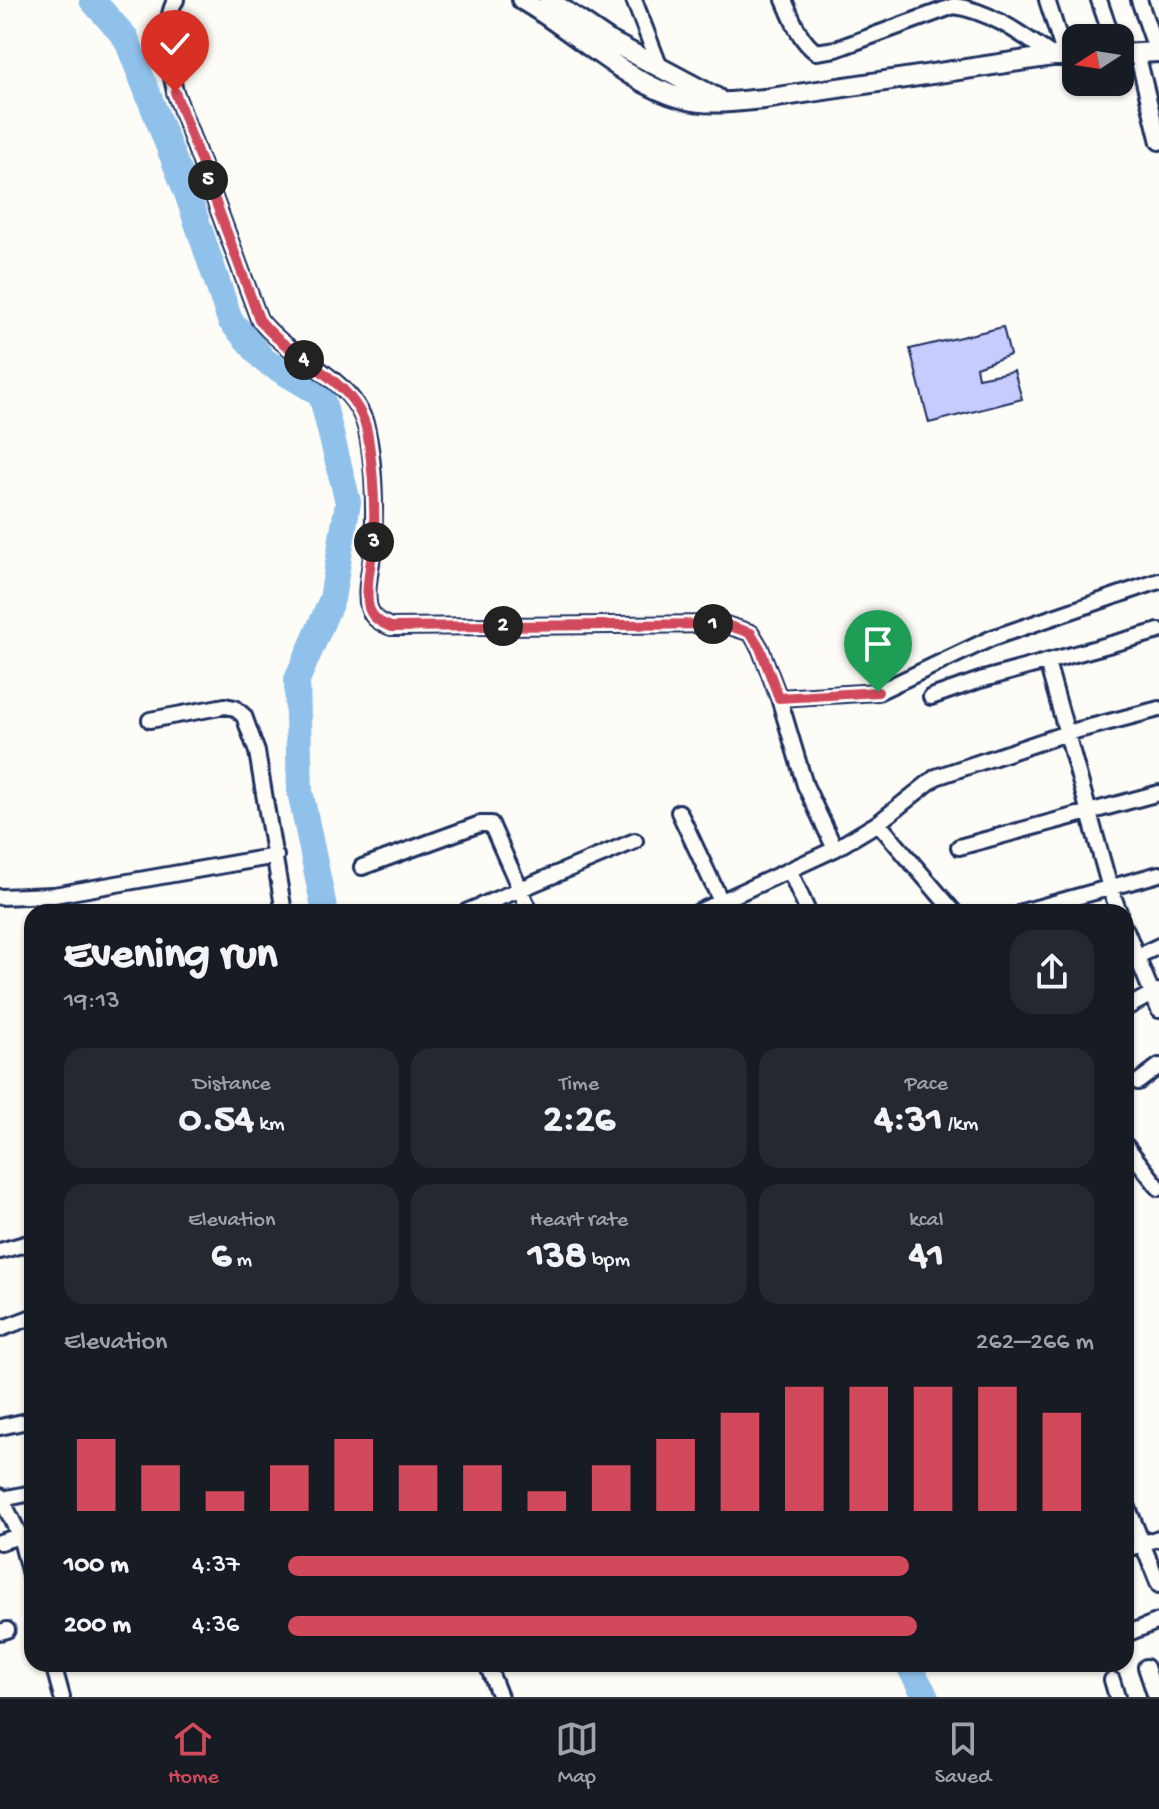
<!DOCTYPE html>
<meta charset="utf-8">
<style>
:root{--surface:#171b24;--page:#242831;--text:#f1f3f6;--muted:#9ea1a6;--line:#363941;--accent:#d1495b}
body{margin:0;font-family:"Gochi Hand",sans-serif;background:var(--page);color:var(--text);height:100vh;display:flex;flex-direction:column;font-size:30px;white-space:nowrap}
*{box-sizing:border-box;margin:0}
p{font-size:26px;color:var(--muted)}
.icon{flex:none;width:44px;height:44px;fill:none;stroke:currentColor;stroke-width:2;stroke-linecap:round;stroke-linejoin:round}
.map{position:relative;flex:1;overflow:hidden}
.details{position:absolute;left:24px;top:904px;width:1110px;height:768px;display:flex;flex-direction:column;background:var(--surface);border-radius:24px;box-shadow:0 2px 6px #0004}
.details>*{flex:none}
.needle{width:52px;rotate:258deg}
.fabs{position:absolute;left:1062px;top:24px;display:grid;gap:16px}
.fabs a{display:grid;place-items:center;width:72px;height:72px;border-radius:16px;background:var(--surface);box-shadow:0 2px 6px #0004;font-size:40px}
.pin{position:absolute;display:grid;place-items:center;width:68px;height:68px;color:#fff;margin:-82px -34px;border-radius:50% 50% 50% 0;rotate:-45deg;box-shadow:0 0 8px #0007}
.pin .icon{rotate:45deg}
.km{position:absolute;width:40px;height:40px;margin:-20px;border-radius:50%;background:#222;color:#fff;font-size:22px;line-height:40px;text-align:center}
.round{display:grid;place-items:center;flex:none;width:84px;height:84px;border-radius:24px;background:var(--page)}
.headline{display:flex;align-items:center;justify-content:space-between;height:136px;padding:0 40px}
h1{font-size:44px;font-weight:700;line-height:60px}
.metrics{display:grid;grid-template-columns:repeat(3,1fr);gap:12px;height:136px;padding:8px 40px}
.metrics div{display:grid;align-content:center;border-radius:20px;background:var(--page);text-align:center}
.metrics b{font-size:40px;font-weight:700}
.metrics small{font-size:22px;font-weight:400}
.metrics p{font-size:22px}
.chart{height:224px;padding:16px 40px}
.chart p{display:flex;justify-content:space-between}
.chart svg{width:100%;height:144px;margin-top:8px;stroke:var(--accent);stroke-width:6}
ul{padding:0 40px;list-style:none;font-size:26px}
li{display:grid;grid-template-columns:128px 96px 1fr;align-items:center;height:60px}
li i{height:20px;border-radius:10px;background:var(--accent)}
.tabs{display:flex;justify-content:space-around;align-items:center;height:112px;border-top:2px solid var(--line);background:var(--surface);font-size:22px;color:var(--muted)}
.tabs a{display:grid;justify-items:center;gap:4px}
.tabs .on{color:var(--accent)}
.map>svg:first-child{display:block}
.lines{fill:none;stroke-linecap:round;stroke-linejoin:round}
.river{stroke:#8fc1eb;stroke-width:26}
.building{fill:#c7cbfd;stroke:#1b2f5e;stroke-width:2}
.minor-casing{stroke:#1b2f5e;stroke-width:20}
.tertiary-casing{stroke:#1b2f5e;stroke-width:24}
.minor{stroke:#fdfcf7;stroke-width:14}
.tertiary{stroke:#fdfcf7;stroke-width:18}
.route-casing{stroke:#fff;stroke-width:16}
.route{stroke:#d1495b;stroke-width:10}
</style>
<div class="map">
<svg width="1159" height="1697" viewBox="0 0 1159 1697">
<rect width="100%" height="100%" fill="#fdfcf7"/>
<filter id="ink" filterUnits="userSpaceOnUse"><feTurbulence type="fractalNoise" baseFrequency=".0125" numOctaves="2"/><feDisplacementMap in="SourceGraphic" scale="16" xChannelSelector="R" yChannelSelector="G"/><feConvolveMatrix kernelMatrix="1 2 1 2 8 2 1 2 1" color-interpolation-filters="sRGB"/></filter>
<g filter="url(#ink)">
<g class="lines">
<path class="river" d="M 92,0 L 126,38 L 188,196 L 230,320 L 265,361 L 321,394 L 348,502 L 332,599 L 297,680 L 300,791 L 325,912
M 908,1664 L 926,1697"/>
</g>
<path class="building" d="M 1003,327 L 1010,355 L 976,367 L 978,378 L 1014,371 L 1022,399 L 929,423 L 910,349 Z"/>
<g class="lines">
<defs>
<path id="minor" d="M 176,0 C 162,18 170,70 175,92 L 259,319 C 291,361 357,378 367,431 C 375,468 375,509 373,547 C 372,566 364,589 369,608 C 373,619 381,623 391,627 L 723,624 L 751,633 L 760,648 L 779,698 L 805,785 L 835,849
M 634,0 L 661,70
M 784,0 C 792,18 799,40 816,52 L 836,49 L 954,6 C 991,11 1024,36 1053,56
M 1047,0 L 1065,56
M 1099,0 L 1112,38
M 1139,0 L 1157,52
M 1137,53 L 1159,142
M 1047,662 L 1110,888 L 1119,912
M 931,697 L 980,680 L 1159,631
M 779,698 L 878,692 L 992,638 L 1159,581
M 150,720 L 225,706 L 235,708 L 244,716 L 257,752 L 284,912
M 679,812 L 726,912
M 878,823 L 954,912
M 959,847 L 1159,793
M 362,867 L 480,824 L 491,824 L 530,912
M 790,871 L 808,912
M 0,897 L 54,895 L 276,856
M 466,912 L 635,841
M 698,912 L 835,849 L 878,823 L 936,777 L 1067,733 L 1159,709
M 1022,912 L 1159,874
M 1126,930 L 1159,1010
M 1136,957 L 1159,946
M 1126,1008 L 1157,991
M 1138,1082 L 1159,1066
M 1126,1146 L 1159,1188
M 0,1251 L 32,1242
M 0,1329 L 32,1317
M 0,1427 L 32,1420
M 0,1496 L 20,1536 L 32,1582
M 2,1499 L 32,1493
M 1126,1503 L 1159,1585
M 0,1542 L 20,1536
M 1126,1549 L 1159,1538
M 0,1632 L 7,1630
M 1126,1634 L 1159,1621
M 53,1664 L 62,1697
M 487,1664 L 500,1697
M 1146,1667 L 1156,1697
M 1112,1680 L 1117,1697"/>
<path id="tertiary" d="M 522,0 C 573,29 627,84 684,99 C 709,106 739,101 764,99 L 1053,56 L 1076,56
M 549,0 L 608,40 L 717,98
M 1120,54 L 1159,52"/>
</defs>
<use href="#minor" class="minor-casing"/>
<use href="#tertiary" class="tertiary-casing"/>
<use href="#minor" class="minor"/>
<use href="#tertiary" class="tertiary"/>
</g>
</g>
<g class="lines" filter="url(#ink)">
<defs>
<path id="route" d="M 175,92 L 259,319 C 292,363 360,378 368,437 C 373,469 375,502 374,535 C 373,556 364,589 369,608 C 373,619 381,623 391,627 L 723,624 L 751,633 L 760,648 L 779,698 L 878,692"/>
</defs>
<use href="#route" class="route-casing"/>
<use href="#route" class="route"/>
</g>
</svg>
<div class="fabs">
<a><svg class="needle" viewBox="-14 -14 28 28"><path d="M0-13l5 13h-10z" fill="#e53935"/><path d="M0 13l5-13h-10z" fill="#9ea1a6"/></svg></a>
</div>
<div class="pin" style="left:878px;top:692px;background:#1e9e55"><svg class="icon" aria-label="arrive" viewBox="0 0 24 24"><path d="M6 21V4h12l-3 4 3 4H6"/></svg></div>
<div class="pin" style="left:175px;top:92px;background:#d93025"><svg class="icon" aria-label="check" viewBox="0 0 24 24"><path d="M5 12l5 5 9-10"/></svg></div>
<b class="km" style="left:713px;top:624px">1</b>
<b class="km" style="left:503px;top:626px">2</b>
<b class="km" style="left:374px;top:542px">3</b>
<b class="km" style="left:304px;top:360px">4</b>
<b class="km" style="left:208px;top:180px">5</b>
<section class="details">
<div class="headline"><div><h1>Evening run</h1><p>19:13</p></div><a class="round"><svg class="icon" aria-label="share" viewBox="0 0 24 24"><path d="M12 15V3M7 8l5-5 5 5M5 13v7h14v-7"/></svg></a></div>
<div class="metrics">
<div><p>Distance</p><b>0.54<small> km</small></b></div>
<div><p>Time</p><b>2:26</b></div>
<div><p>Pace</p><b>4:31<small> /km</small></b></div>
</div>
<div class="metrics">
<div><p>Elevation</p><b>6<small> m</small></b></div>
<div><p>Heart rate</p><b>138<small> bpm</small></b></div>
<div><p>kcal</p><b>41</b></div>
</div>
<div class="chart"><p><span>Elevation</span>262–266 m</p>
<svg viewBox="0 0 160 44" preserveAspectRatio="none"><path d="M5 44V22M15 44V30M25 44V38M35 44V30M45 44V22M55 44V30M65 44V30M75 44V38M85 44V30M95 44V22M105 44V14M115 44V6M125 44V6M135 44V6M145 44V6M155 44V14"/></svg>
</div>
<ul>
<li><b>100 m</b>4:37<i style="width:77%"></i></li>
<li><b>200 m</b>4:36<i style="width:78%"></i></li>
</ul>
</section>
</div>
<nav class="tabs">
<a class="on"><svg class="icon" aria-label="home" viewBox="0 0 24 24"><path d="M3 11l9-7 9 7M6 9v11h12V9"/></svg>Home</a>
<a><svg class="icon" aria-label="map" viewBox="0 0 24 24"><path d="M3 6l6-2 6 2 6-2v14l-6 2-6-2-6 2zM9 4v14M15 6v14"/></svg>Map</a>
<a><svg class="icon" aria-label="saved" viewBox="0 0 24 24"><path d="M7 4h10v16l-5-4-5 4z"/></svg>Saved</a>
</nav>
